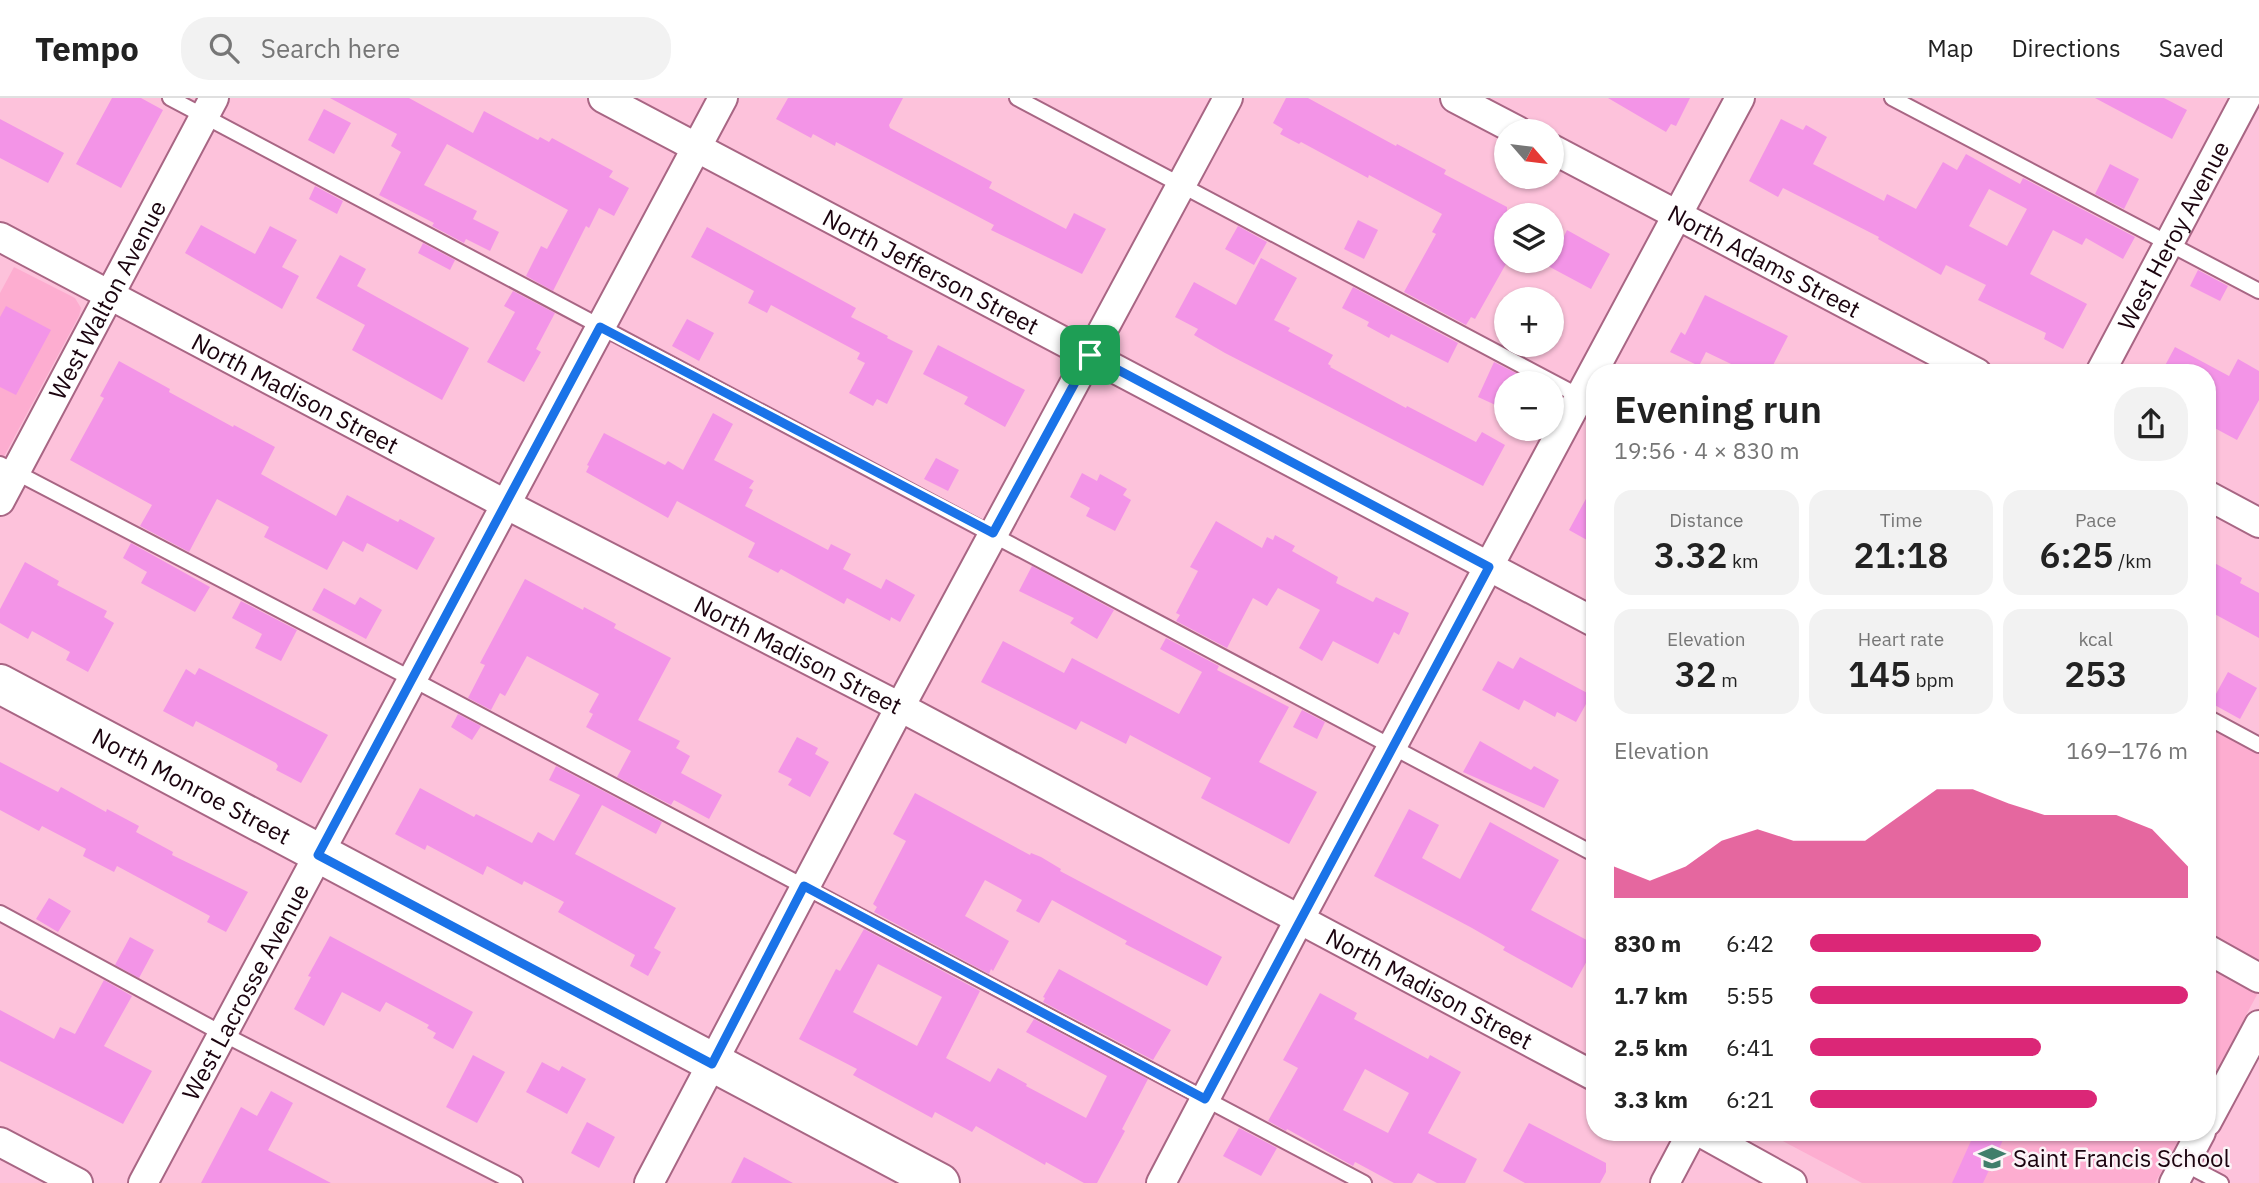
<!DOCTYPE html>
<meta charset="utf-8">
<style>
:root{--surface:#fff;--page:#f2f2f2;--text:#222;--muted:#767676;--line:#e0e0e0;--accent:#db2777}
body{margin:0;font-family:"IBM Plex Sans",sans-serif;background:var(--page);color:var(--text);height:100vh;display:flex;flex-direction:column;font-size:26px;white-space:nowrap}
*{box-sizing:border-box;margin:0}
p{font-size:23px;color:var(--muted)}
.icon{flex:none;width:38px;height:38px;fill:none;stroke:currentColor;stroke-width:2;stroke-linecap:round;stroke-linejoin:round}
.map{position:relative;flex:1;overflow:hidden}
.panel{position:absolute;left:1586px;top:266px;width:630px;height:777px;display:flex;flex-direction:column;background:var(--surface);border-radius:28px;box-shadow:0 2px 5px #0004}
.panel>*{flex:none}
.needle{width:46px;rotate:118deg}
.buttons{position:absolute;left:1494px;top:21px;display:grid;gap:14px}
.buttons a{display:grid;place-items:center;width:70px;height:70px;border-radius:50%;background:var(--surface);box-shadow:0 2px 5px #0004;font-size:35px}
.pin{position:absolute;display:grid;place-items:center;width:60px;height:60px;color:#fff;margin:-30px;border-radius:14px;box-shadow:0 4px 10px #0006}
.round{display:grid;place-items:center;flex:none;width:74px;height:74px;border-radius:28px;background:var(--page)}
.head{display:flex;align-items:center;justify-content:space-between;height:119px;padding:0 28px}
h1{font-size:38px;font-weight:600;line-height:52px}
.figures{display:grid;grid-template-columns:repeat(3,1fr);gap:10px;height:119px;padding:7px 28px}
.figures div{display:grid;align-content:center;border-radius:18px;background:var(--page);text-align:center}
.figures b{font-size:35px;font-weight:600}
.figures small{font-size:19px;font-weight:400}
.figures p{font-size:19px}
.chart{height:196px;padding:14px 28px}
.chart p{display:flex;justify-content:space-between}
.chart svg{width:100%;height:126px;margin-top:7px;fill:var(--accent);opacity:.7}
ul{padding:0 28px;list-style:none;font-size:23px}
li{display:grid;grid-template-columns:112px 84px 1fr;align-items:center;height:52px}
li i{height:18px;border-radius:9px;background:var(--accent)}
header{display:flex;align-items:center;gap:42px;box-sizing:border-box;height:98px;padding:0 35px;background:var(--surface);border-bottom:2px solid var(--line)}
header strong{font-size:33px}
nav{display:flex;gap:38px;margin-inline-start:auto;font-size:24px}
.search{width:490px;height:63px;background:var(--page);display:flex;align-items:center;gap:18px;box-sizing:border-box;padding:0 24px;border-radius:28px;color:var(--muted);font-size:26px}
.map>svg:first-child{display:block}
.built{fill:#fdadd0}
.building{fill:#f394e7;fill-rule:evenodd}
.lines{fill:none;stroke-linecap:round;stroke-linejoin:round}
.lane-casing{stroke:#a86684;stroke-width:18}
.street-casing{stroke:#a86684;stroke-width:32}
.secondary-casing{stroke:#a86684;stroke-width:42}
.lane{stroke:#fff;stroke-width:14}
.street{stroke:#fff;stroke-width:28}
.secondary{stroke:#fff;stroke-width:38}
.route-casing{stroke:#fff;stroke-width:14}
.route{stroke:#1a73e8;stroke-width:9}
.labels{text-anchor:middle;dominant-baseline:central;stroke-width:5;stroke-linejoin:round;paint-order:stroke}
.street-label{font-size:24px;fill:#1b040f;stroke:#fbf4f7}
.poi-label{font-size:24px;fill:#1b040f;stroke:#fbf4f7;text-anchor:start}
</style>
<header>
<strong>Tempo</strong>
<div class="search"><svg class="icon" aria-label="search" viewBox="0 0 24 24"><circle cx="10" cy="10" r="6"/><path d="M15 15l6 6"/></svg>Search here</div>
<nav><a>Map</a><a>Directions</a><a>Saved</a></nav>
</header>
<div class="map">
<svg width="2259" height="1085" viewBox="0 0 2259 1085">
<rect width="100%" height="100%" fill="#fdc2db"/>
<path class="built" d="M 14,169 L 75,200 L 81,210 L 79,218 L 0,366 L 0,195 Z
M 2207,628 L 2259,656 L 2259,893 L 2207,990 Z
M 1766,1034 L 2183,1034 L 2155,1085 L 1862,1085 Z"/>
<path class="building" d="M 112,0 L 141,0 L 163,12 L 121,90 L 76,66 Z
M 330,0 L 409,0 L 473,35 L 484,13 L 538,42 L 540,39 L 549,44 L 552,40 L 613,73 L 609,79 L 629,90 L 614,118 L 599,110 L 589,130 L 586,128 L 553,193 L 526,178 L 541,148 L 547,151 L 568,112 L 447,46 L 424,87 L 477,113 L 473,121 L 499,134 L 490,153 L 466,141 L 464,145 L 432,128 L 434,125 L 379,97 L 401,54 L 391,48 L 397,36 Z
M 788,0 L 903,0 L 889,27 L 890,30 L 992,84 L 989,90 L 1066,131 L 1074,115 L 1106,131 L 1082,176 L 991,132 L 994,127 L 836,44 L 835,48 L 813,36 L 811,40 L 776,21 Z
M 1286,0 L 1308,0 L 1396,48 L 1397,46 L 1446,72 L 1444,76 L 1507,109 L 1507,164 L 1475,221 L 1471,219 L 1466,227 L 1404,194 L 1436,136 L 1432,134 L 1442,116 L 1369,77 L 1368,80 L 1301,44 L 1299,46 L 1280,36 L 1283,31 L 1273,25 Z
M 1608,0 L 1690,0 L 1676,28 L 1671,26 L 1666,34 Z
M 2095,0 L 2164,0 L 2187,12 L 2172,41 Z
M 324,11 L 351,25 L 334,56 L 308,42 Z
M 0,21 L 64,55 L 48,85 L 0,60 Z
M 1781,21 L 1803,32 L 1806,27 L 1827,39 L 1813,66 L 1884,103 L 1887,96 L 1916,111 L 1943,64 L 1957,72 L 1966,56 L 2020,86 L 2023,80 L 2135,139 L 2123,161 L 2086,140 L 2082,147 L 2053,132 L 2030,176 L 2087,206 L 2063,251 L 2044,241 L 2046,235 L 1978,202 L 1986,187 L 1946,167 L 1941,177 L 1878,141 L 1879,139 L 1783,90 L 1778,99 L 1749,83 ZM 1989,91 L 2027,111 L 2007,148 L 1969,128 Z
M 2110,66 L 2139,81 L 2124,111 L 2095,96 Z
M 315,88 L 343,103 L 337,116 L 309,101 Z
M 1358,122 L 1378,132 L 1364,161 L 1344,151 Z
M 201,127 L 255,156 L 270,128 L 297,142 L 282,169 L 299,178 L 282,211 L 185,155 Z
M 1238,128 L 1267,144 L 1254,167 L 1225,151 Z
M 707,129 L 856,210 L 851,219 L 888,238 L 887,240 L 913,253 L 887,306 L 877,301 L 873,308 L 849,295 L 865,265 L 857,261 L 860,255 L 771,207 L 767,215 L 748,205 L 754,193 L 691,159 Z
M 1567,132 L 1610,156 L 1591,191 L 1548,168 L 1552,163 Z
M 423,145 L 455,162 L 450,172 L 418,155 Z
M 340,157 L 366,171 L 357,188 L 469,250 L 442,302 L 352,252 L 365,227 L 316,200 Z
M 1261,160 L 1297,180 L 1274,222 L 1290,230 L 1288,233 L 1333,257 L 1328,266 L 1331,268 L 1330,269 L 1406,310 L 1407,308 L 1476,344 L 1482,334 L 1505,347 L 1483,388 L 1225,255 L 1194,237 L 1198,231 L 1175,219 L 1194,184 L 1236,207 Z
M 2198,172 L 2228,188 L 2220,203 L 2190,188 Z
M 1353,189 L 1458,245 L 1448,265 L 1391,236 L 1389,240 L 1367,228 L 1369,224 L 1342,210 Z
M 513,193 L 555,215 L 536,251 L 541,254 L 524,284 L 487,264 L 515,214 L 504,208 Z
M 1705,197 L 1788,238 L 1769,275 L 1750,275 L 1706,254 L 1699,268 L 1670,254 L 1681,234 L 1685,237 Z
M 6,208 L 51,232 L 16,297 L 0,289 L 0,219 Z
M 687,221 L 714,235 L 699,263 L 672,248 Z
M 938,247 L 1025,292 L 1005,329 L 964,306 L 968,299 L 923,276 Z
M 2175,249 L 2229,278 L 2238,261 L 2259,273 L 2259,302 L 2237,342 L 2207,326 L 2207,275 L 2161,275 Z
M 119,263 L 170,291 L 169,294 L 233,329 L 234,327 L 275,349 L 261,376 L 336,418 L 347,397 L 398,424 L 400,421 L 435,440 L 417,472 L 367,445 L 363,454 L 343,443 L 327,472 L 264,439 L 269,429 L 217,401 L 189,454 L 140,428 L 152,407 L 70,362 L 104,300 L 100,298 Z
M 1494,264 L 1518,276 L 1514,285 L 1507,285 L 1507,300 L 1502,310 L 1478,299 Z
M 713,315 L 733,326 L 714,362 L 754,383 L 749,390 L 753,392 L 745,408 L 828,452 L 831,446 L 851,456 L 843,471 L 881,491 L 886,481 L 915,497 L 900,524 L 891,519 L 890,523 L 847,500 L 844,506 L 781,471 L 778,475 L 748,459 L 755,445 L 677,403 L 668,420 L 586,374 L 589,368 L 587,367 L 604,335 L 665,367 L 668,363 L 683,372 Z
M 936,360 L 959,372 L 948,393 L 924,381 Z
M 1082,375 L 1097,383 L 1100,376 L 1127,391 L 1123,397 L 1131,402 L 1115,433 L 1086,418 L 1090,410 L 1070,399 Z
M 1594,386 L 1594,446 L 1569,432 Z
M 1216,423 L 1262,450 L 1267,439 L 1273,442 L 1275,437 L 1295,448 L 1292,453 L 1338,479 L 1336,485 L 1373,504 L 1376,499 L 1409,515 L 1399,537 L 1394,534 L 1378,566 L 1333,543 L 1322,563 L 1299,550 L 1320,512 L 1278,490 L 1267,508 L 1253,500 L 1227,550 L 1176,523 L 1180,517 L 1176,515 L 1198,473 L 1190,469 Z
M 131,445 L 210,489 L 195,514 L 141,485 L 147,474 L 123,460 Z
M 2207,461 L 2242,480 L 2240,485 L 2259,495 L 2259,540 L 2207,512 Z
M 25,464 L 59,483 L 57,487 L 107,513 L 104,519 L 114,525 L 88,574 L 66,562 L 70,554 L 32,533 L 28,541 L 0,525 L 0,511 Z
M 1032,468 L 1114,512 L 1097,541 L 1070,525 L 1074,520 L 1019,493 Z
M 525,481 L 583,512 L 584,509 L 616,526 L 614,530 L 671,560 L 638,622 L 680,643 L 676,650 L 690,658 L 681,675 L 722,697 L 709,721 L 674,702 L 671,707 L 617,679 L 631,653 L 586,629 L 593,616 L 589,614 L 599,596 L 527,558 L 505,598 L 500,595 L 491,612 L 468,600 L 485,567 L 480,565 Z
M 324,490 L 355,507 L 360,499 L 382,512 L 366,541 L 312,512 Z
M 241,503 L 297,532 L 281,563 L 255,550 L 262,536 L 232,520 Z
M 1166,540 L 1219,568 L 1217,572 L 1289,609 L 1259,664 L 1317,694 L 1289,746 L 1201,700 L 1211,680 L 1130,637 L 1126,646 L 1081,623 L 1076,632 L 981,584 L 1003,543 L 1064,575 L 1072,560 L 1179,616 L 1202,574 L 1160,551 Z
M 1520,559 L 1591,597 L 1576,624 L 1557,614 L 1555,619 L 1524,602 L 1519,612 L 1482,592 L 1498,563 L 1513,571 Z
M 199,570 L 328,637 L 301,685 L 276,672 L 278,668 L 276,665 L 196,623 L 193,629 L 163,613 L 186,571 L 195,577 Z
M 2228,574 L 2257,590 L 2240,621 L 2211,605 Z
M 1302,612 L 1325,624 L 1317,641 L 1293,629 Z
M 458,616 L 481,628 L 472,642 L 451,629 Z
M 797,639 L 818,650 L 815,656 L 829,664 L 810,699 L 788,687 L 792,681 L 778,674 Z
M 1480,643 L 1531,672 L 1534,668 L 1559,682 L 1544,710 L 1463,674 Z
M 0,664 L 58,694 L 61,689 L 106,714 L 107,711 L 139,728 L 136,734 L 173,754 L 172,757 L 248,794 L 226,834 L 207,824 L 210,818 L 117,768 L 114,774 L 83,758 L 86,751 L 42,728 L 39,733 L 0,712 Z
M 556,668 L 662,724 L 656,736 L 602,707 L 575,756 L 676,810 L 654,850 L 661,854 L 648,878 L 630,868 L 635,857 L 558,814 L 564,804 L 524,783 L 522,787 L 487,768 L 483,777 L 427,747 L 425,752 L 395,736 L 420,690 L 474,719 L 476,716 L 532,745 L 538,734 L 554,743 L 580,697 L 549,682 Z
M 915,695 L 1030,757 L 1031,755 L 1041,759 L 1061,771 L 1060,773 L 1222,859 L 1207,888 L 1125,846 L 1127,843 L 1052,802 L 1039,825 L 1016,813 L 1022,802 L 985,782 L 965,818 L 1009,843 L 993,873 L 991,871 L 989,876 L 874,814 L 877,809 L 873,806 L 906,743 L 893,736 Z
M 1409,711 L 1439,727 L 1422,760 L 1460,781 L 1490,724 L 1559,762 L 1531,812 L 1594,846 L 1594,850 L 1572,890 L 1503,852 L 1505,849 L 1472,830 L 1374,778 Z
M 49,800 L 71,813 L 58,834 L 36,821 Z
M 864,831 L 980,893 L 946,960 L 990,984 L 998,970 L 1027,986 L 1026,988 L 1086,1020 L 1107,978 L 1026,934 L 1034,921 L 1148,981 L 1122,1031 L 1125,1033 L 1097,1085 L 1084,1085 L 1046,1064 L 1045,1067 L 976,1028 L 972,1034 L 935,1014 L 932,1020 L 853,977 L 857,971 L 799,941 L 836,871 L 840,873 ZM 878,866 L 942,899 L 917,948 L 853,914 Z
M 330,838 L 473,914 L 453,951 L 433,940 L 436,935 L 427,930 L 429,927 L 386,904 L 380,914 L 342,894 L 324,928 L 294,911 L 311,879 L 308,878 Z
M 130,839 L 154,852 L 139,880 L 115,867 Z
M 1059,871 L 1171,932 L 1153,962 L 1043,904 L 1045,900 L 1043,899 Z
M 104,882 L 132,898 L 104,948 L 152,973 L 123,1026 L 0,963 L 0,912 L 54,941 L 60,929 L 75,936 Z
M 1320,895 L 1357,915 L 1354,921 L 1428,961 L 1430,957 L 1461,974 L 1428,1035 L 1477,1061 L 1465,1085 L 1437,1085 L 1418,1075 L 1412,1085 L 1394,1085 L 1357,1065 L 1355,1064 L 1353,1068 L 1287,1031 L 1286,1033 L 1268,1023 L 1298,970 L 1283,962 ZM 1365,971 L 1409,995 L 1388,1035 L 1343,1012 Z
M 473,957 L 505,974 L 477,1025 L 446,1009 Z
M 542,964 L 559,973 L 562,968 L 586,981 L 567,1016 L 526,994 Z
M 271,993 L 293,1005 L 268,1052 L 331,1085 L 201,1085 L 241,1009 L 257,1018 Z
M 587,1024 L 615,1039 L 599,1070 L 571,1055 Z
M 1529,1025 L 1606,1065 L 1606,1074 L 1600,1085 L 1525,1085 L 1503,1073 Z
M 1239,1030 L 1277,1050 L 1261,1078 L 1223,1058 Z
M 1975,1034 L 1987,1034 L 2003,1042 L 1983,1085 L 1952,1085 Z
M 744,1059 L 793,1085 L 731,1085 Z"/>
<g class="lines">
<defs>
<path id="lane" d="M 170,0 L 1594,756
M 1017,0 L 1594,306
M 1892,0 L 2259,193
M 0,366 L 412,581 L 1364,1085
M 2207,619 L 2259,647
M 0,815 L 223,936 L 515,1085
M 2185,1066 L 2221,1085"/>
<g id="street">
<path id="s1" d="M 603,0 L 1594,524"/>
<path d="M 1455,0 L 1518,33"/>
<path id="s2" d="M 1552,51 L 1977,275"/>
<path id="s3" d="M 0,139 L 505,406 L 900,609 L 1594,978"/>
<path id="s4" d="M 2100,275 L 2246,0"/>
<path d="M 2207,397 L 2259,425"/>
<path id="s5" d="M 0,403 L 214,0"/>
<path d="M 2207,851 L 2259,880"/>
<path d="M 2207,1024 L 2259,927"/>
<path d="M 1700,1034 L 1792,1085"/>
<path d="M 0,1044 L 78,1085"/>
<path id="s6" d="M 143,1085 L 723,0"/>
<path d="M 649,1085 L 900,609 L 1228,0"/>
<path d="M 1161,1085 L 1299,822 L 1740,0"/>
<path d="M 1665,1085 L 1692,1034"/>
<path d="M 2174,1085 L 2201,1034"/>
</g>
<g id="secondary">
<path id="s7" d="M 0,586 L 940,1085"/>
</g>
</defs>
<use href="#lane" class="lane-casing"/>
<use href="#street" class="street-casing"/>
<use href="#secondary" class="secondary-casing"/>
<use href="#lane" class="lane"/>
<use href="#street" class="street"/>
<use href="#secondary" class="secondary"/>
</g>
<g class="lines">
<defs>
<path id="route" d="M 600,229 L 993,435 L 1090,257 L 1489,469 L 1205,1001 L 804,788 L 712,966 L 318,757 Z"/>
</defs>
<use href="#route" class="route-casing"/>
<use href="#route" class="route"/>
</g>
<defs>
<symbol id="school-bare" viewBox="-9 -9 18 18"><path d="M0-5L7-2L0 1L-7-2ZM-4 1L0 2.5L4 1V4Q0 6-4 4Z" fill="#407e6b" stroke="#fbf4f7" stroke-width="2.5" paint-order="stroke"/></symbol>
</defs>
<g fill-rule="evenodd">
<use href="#school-bare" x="1973" y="1041" width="38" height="38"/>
</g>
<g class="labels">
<g class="street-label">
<text stroke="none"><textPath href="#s4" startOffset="156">West Heroy Avenue</textPath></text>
<text stroke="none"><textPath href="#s2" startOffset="240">North Adams Street</textPath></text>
<text stroke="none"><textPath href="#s1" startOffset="371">North Jefferson Street</textPath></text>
<text stroke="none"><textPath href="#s5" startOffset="228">West Walton Avenue</textPath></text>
<text stroke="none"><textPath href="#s3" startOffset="334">North Madison Street</textPath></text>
<text stroke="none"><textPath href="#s3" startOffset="901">North Madison Street</textPath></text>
<text stroke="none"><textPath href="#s7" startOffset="217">North Monroe Street</textPath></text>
<text stroke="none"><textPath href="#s3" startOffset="1615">North Madison Street</textPath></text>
<text stroke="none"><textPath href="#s6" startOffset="217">West Lacrosse Avenue</textPath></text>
</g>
<g class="poi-label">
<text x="2013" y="1060">Saint Francis School</text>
</g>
</g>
</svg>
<div class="buttons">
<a><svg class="needle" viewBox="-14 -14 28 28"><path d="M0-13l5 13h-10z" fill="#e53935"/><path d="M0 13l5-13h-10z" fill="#767676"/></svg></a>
<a><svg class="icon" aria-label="layers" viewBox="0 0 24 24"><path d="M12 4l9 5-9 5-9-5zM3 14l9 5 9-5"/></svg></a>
<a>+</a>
<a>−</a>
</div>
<div class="pin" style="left:1090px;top:257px;background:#1e9e55"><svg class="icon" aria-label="arrive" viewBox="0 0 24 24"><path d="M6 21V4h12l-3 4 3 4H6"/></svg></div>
<section class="panel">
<div class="head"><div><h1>Evening run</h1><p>19:56 · 4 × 830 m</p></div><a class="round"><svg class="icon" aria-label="share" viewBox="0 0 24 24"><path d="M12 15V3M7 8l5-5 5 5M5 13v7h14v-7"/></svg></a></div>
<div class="figures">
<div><p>Distance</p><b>3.32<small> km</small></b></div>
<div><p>Time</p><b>21:18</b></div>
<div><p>Pace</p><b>6:25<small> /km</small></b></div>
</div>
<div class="figures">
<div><p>Elevation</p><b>32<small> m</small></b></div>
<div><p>Heart rate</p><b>145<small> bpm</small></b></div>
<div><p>kcal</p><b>253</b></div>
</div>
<div class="chart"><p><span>Elevation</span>169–176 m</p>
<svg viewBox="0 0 160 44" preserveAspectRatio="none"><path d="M0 44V33L10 38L20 33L30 24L40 20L50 24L60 24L70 24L80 15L90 6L100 6L110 11L120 15L130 15L140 15L150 20L160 33V44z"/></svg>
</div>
<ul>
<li><b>830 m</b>6:42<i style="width:61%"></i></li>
<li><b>1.7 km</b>5:55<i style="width:100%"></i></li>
<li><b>2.5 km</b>6:41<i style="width:61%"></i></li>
<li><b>3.3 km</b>6:21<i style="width:76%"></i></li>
</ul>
</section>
</div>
